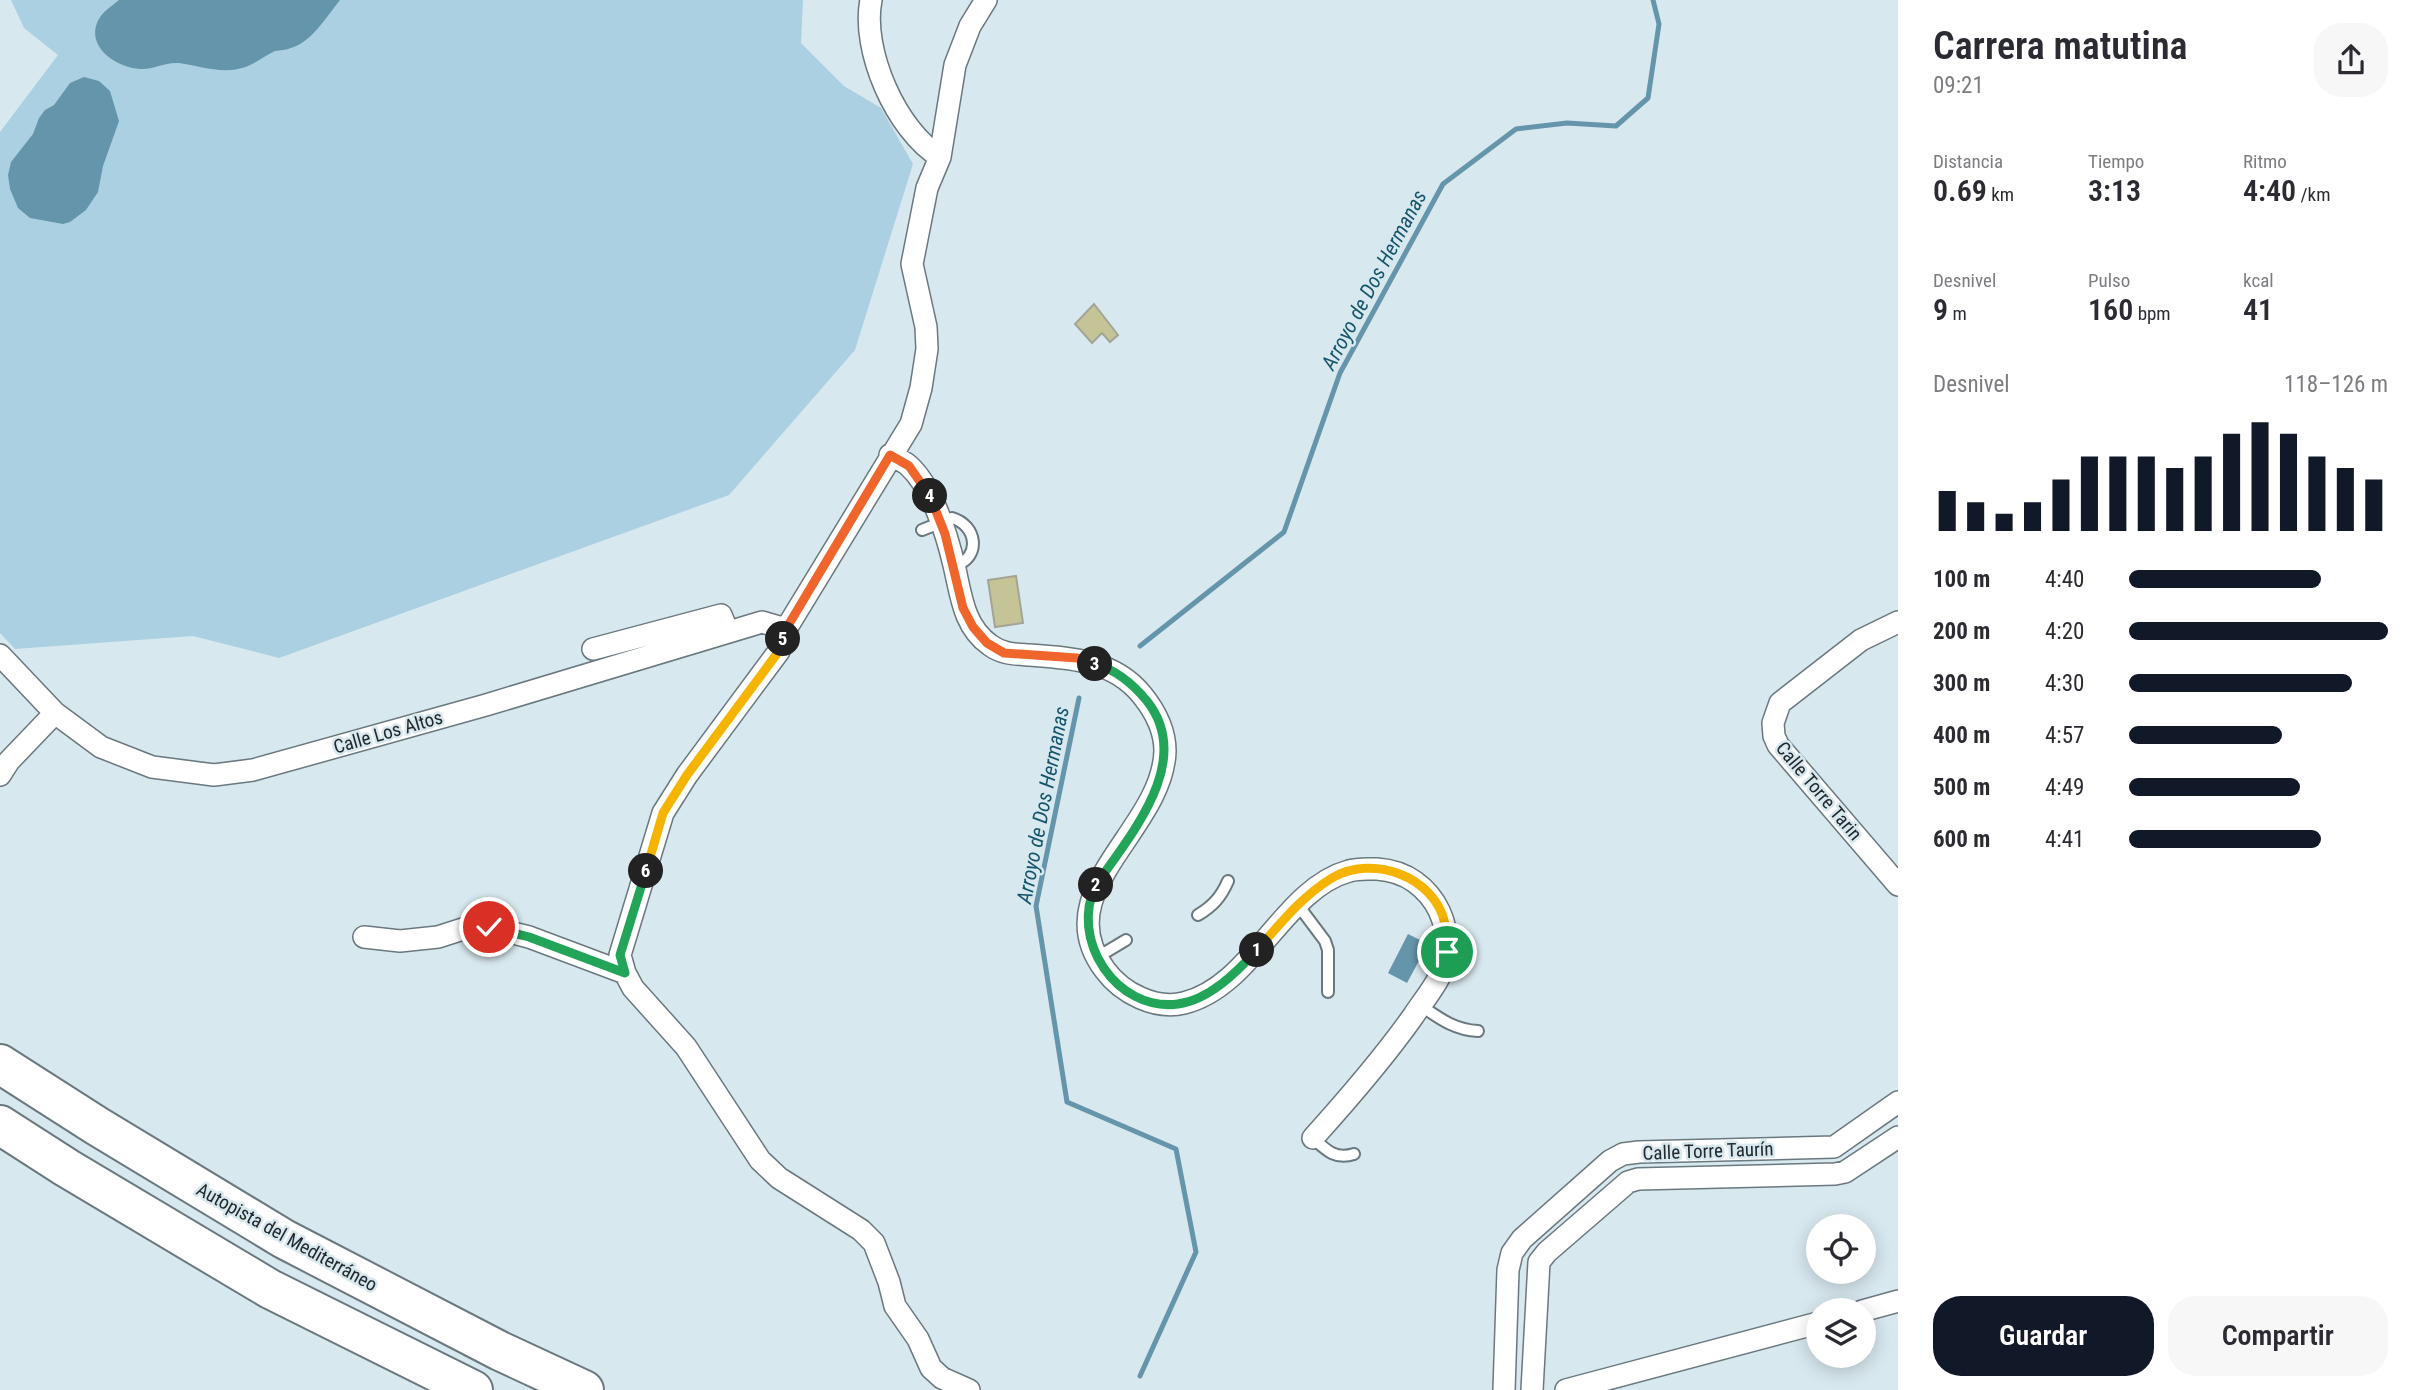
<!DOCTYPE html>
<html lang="es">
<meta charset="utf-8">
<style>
:root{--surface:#fff;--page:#f7f7f7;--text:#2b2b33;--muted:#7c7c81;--accent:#111827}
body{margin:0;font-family:"Roboto Condensed",sans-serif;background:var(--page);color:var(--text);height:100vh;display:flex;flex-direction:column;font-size:26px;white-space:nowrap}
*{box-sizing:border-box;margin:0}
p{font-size:23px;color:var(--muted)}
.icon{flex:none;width:38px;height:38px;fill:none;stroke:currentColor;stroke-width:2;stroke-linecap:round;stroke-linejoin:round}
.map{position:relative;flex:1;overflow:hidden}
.side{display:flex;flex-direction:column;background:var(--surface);width:525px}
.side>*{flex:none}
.buttons{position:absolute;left:1806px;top:1214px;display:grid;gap:14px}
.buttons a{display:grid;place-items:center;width:70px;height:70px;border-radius:50%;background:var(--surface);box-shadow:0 4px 18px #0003;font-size:35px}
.pin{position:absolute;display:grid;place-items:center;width:60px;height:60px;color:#fff;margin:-30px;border:4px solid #fff;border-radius:50%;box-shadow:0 2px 7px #0007}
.km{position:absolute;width:35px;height:35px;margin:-18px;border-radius:50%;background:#222;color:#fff;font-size:19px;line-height:35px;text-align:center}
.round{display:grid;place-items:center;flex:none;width:74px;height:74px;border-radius:28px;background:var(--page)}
.overview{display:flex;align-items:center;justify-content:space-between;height:119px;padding:0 35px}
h1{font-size:38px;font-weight:600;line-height:52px}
.figures{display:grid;grid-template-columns:repeat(3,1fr);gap:10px;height:119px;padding:7px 35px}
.figures div{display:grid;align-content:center}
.figures b{font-size:30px;font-weight:600}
.figures small{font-size:19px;font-weight:400}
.figures p{font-size:19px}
.chart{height:196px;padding:14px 35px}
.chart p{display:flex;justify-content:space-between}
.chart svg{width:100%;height:126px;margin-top:7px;stroke:var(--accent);stroke-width:6}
.primary-button{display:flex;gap:14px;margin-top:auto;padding:14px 35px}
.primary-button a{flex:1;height:80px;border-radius:28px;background:var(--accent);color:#fff;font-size:28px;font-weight:600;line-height:80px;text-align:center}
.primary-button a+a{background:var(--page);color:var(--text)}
ul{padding:0 35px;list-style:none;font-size:23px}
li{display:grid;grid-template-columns:112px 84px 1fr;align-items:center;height:52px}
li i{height:18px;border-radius:9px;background:var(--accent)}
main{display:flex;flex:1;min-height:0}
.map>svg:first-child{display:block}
.green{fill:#abd0e2}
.water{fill:#6595aa}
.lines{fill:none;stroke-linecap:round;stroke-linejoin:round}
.stream{stroke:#6595aa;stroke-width:5}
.building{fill:#c4c497;stroke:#a4a496;stroke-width:2}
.service-casing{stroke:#6a787f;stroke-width:14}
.minor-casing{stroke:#6a787f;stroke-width:24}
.motorway-casing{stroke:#6a787f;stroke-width:42}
.service{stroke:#fff;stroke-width:10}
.minor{stroke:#fff;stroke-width:21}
.motorway{stroke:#fff;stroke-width:38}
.split-1-casing{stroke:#fff;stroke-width:14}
.split-2-casing{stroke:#fff;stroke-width:14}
.split-3-casing{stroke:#fff;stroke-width:14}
.split-4-casing{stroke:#fff;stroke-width:14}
.split-5-casing{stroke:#fff;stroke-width:14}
.split-6-casing{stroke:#fff;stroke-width:14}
.split-7-casing{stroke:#fff;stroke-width:14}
.split-1{stroke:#f5b400;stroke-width:9}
.split-2{stroke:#22a559;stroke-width:9}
.split-3{stroke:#22a559;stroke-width:9}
.split-4{stroke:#f0652b;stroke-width:9}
.split-5{stroke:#f0652b;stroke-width:9}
.split-6{stroke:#f5b400;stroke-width:9}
.split-7{stroke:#22a559;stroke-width:9}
.labels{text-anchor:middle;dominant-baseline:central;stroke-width:5;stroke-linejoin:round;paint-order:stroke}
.street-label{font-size:19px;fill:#22282b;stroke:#d8e8ef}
.water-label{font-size:21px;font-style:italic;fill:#15556c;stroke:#d8e8ef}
</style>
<main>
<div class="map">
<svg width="1898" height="1390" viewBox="0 0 1898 1390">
<rect width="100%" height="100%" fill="#d8e8ef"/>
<path class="green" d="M 11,0 L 803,0 L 801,43 L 844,86 L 881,108 L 913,164 L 855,350 L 729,495 L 279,658 L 193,636 L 15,649 L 0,633 L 0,132 L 58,55 L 24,28 Z"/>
<path class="water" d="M 119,0 L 340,0 C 326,17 313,41 291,48 C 286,50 280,50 275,51 C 264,56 254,65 242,68 C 221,74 200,66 179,63 C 165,62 154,69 142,69 C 119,69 87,49 97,23 C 101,12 111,7 119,0 Z
M 84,77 L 99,81 L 110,91 L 119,121 L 103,166 L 98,192 L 86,210 L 70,222 L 63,224 L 30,218 L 18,208 L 10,189 L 8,175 L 11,162 L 33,134 L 39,118 L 45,110 L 54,105 L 70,83 Z
M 1408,934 L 1428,944 L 1407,983 L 1388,973 Z"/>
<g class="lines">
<path class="stream" d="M 1140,646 L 1284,532 L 1340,373 L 1443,184 L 1516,129 L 1567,123 L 1616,126 L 1648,98 L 1659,24 L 1653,0
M 1079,698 L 1036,906 L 1067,1102 L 1176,1149 L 1196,1252 L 1140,1376"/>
</g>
<path class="building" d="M 1094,304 L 1118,335 L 1110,342 L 1102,333 L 1092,343 L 1075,324 Z
M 1016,576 L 1023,623 L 995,627 L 988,580 Z"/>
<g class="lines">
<defs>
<path id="service" d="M 922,530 L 952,518 C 977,525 982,558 954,566
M 1298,905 L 1325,941 L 1328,950 L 1328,992
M 1198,915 C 1213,906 1221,897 1228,881
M 1096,958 L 1126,940
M 1420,1005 C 1439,1018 1454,1030 1478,1031
M 1313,1138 C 1326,1150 1335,1160 1354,1154"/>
<path id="minor" d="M 871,0 C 861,50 896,130 940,157
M 890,455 C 896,458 903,461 908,465 C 932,486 947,535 954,565 C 961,594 963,626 990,645 C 1002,654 1014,654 1029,655 C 1071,658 1114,660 1142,695 C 1155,711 1165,730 1165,751 C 1163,830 1045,891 1105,970 C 1122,993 1155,1010 1184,1003 C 1253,986 1283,889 1349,871 C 1358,868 1368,869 1377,869 C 1391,870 1404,874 1415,882 C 1437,898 1447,922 1447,948 C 1447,974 1427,995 1414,1015 C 1383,1059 1349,1098 1313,1138
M 1898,622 L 1861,640 L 1780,703 L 1773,723 L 1774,736 L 1778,745 L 1898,885
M 593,649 L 721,615 L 728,632
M 0,655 L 55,713 L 101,747 L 152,767 L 214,775 L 253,770 L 486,705 L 762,622 L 786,629
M 0,775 L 9,761 L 55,713
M 364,937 L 400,941 L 438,937 L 463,929 L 489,927 L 529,937 L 625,973
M 1862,1311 L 1898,1301
M 969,1390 L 942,1378 L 931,1368 L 918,1339 L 895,1306 L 889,1282 L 874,1243 L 861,1230 L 779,1178 L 760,1160 L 686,1047 L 633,988 L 625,973 L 620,955 L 663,813 L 687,775 L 779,651 L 786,629 L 911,424 L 921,388 L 927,349 L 926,327 L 912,264 L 927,188 L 940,157 L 955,65 L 970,26 L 986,0
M 1504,1390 L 1508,1270 L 1512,1253 L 1522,1239 L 1610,1161 L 1623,1154 L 1639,1152 L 1834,1147 L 1898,1102
M 1532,1390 L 1539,1262 L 1547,1252 L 1628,1182 L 1638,1179 L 1835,1174 L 1845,1172 L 1898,1137
M 1566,1390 L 1818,1323"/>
<path id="motorway" d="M 0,1064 L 97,1126 L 284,1239 L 500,1351 L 584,1390
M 0,1125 L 67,1168 L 270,1289 L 473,1390"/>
</defs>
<use href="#service" class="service-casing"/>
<use href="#minor" class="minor-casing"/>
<use href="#motorway" class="motorway-casing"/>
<use href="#service" class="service"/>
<use href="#minor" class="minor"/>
<use href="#motorway" class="motorway"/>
</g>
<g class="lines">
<defs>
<path id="split-1" d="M 1257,950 C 1280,924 1302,896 1332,878 C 1372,854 1435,876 1445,924 C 1447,933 1447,943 1447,952"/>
<path id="split-2" d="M 1096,885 C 1069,939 1116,1012 1178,1004 C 1209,1000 1237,972 1257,950"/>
<path id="split-3" d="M 1095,664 C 1117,670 1133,684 1147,701 C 1195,762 1130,835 1096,885"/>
<path id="split-4" d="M 930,496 L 945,534 L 963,608 L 973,627 L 987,643 L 1004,653 L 1077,658 L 1095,664"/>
<path id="split-5" d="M 783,639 L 786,629 L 890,455 L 909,466 L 930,496"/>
<path id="split-6" d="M 646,871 L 663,813 L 687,775 L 779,651 L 783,639"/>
<path id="split-7" d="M 489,927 L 529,937 L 625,973 L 620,955 L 646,871"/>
</defs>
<use href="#split-1" class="split-1-casing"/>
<use href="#split-2" class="split-2-casing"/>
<use href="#split-3" class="split-3-casing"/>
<use href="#split-4" class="split-4-casing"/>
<use href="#split-5" class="split-5-casing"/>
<use href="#split-6" class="split-6-casing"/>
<use href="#split-7" class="split-7-casing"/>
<use href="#split-1" class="split-1"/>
<use href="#split-2" class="split-2"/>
<use href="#split-3" class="split-3"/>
<use href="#split-4" class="split-4"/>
<use href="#split-5" class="split-5"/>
<use href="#split-6" class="split-6"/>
<use href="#split-7" class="split-7"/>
</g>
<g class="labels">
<g class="street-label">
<text transform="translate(388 732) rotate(-16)">Calle Los Altos</text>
<text transform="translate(1819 791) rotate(50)">Calle Torre Tarin</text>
<text transform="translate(1708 1151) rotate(-2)">Calle Torre Taurín</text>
<text transform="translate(287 1237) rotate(29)">Autopista del Mediterráneo</text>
</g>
<g class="water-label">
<text transform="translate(1374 280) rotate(-62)">Arroyo de Dos Hermanas</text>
<text transform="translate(1043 805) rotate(-79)">Arroyo de Dos Hermanas</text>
</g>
</g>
</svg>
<div class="buttons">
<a><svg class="icon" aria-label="locate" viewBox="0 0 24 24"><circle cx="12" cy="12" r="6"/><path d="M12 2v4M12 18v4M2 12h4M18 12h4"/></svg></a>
<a><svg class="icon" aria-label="layers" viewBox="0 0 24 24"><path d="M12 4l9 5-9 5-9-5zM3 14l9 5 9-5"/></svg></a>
</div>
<div class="pin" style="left:1447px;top:952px;background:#1e9e55"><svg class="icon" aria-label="arrive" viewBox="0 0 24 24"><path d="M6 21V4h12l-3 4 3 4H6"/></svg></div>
<div class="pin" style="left:489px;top:927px;background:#d93025"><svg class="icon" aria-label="check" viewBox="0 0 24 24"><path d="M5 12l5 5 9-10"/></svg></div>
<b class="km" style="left:1257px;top:950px">1</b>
<b class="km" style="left:1096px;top:885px">2</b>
<b class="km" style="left:1095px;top:664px">3</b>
<b class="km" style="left:930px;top:496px">4</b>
<b class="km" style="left:783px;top:639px">5</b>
<b class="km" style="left:646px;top:871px">6</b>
</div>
<section class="side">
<div class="overview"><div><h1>Carrera matutina</h1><p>09:21</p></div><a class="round"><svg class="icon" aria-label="share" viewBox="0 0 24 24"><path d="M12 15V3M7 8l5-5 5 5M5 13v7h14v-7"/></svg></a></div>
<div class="figures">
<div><p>Distancia</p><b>0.69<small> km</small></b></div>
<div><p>Tiempo</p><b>3:13</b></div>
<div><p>Ritmo</p><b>4:40<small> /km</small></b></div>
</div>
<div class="figures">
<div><p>Desnivel</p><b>9<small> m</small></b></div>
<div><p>Pulso</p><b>160<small> bpm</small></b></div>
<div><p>kcal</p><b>41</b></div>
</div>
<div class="chart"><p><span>Desnivel</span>118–126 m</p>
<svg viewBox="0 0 160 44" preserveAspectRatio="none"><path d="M5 44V30M15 44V34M25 44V38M35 44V34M45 44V26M55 44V18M65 44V18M75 44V18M85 44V22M95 44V18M105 44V10M115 44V6M125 44V10M135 44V18M145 44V22M155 44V26"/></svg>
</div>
<ul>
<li><b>100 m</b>4:40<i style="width:74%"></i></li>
<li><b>200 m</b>4:20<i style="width:100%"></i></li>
<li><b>300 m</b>4:30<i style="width:86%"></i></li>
<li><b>400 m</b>4:57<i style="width:59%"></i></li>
<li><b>500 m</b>4:49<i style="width:66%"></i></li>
<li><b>600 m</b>4:41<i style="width:74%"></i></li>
</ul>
<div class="primary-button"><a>Guardar</a><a>Compartir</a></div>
</section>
</main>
